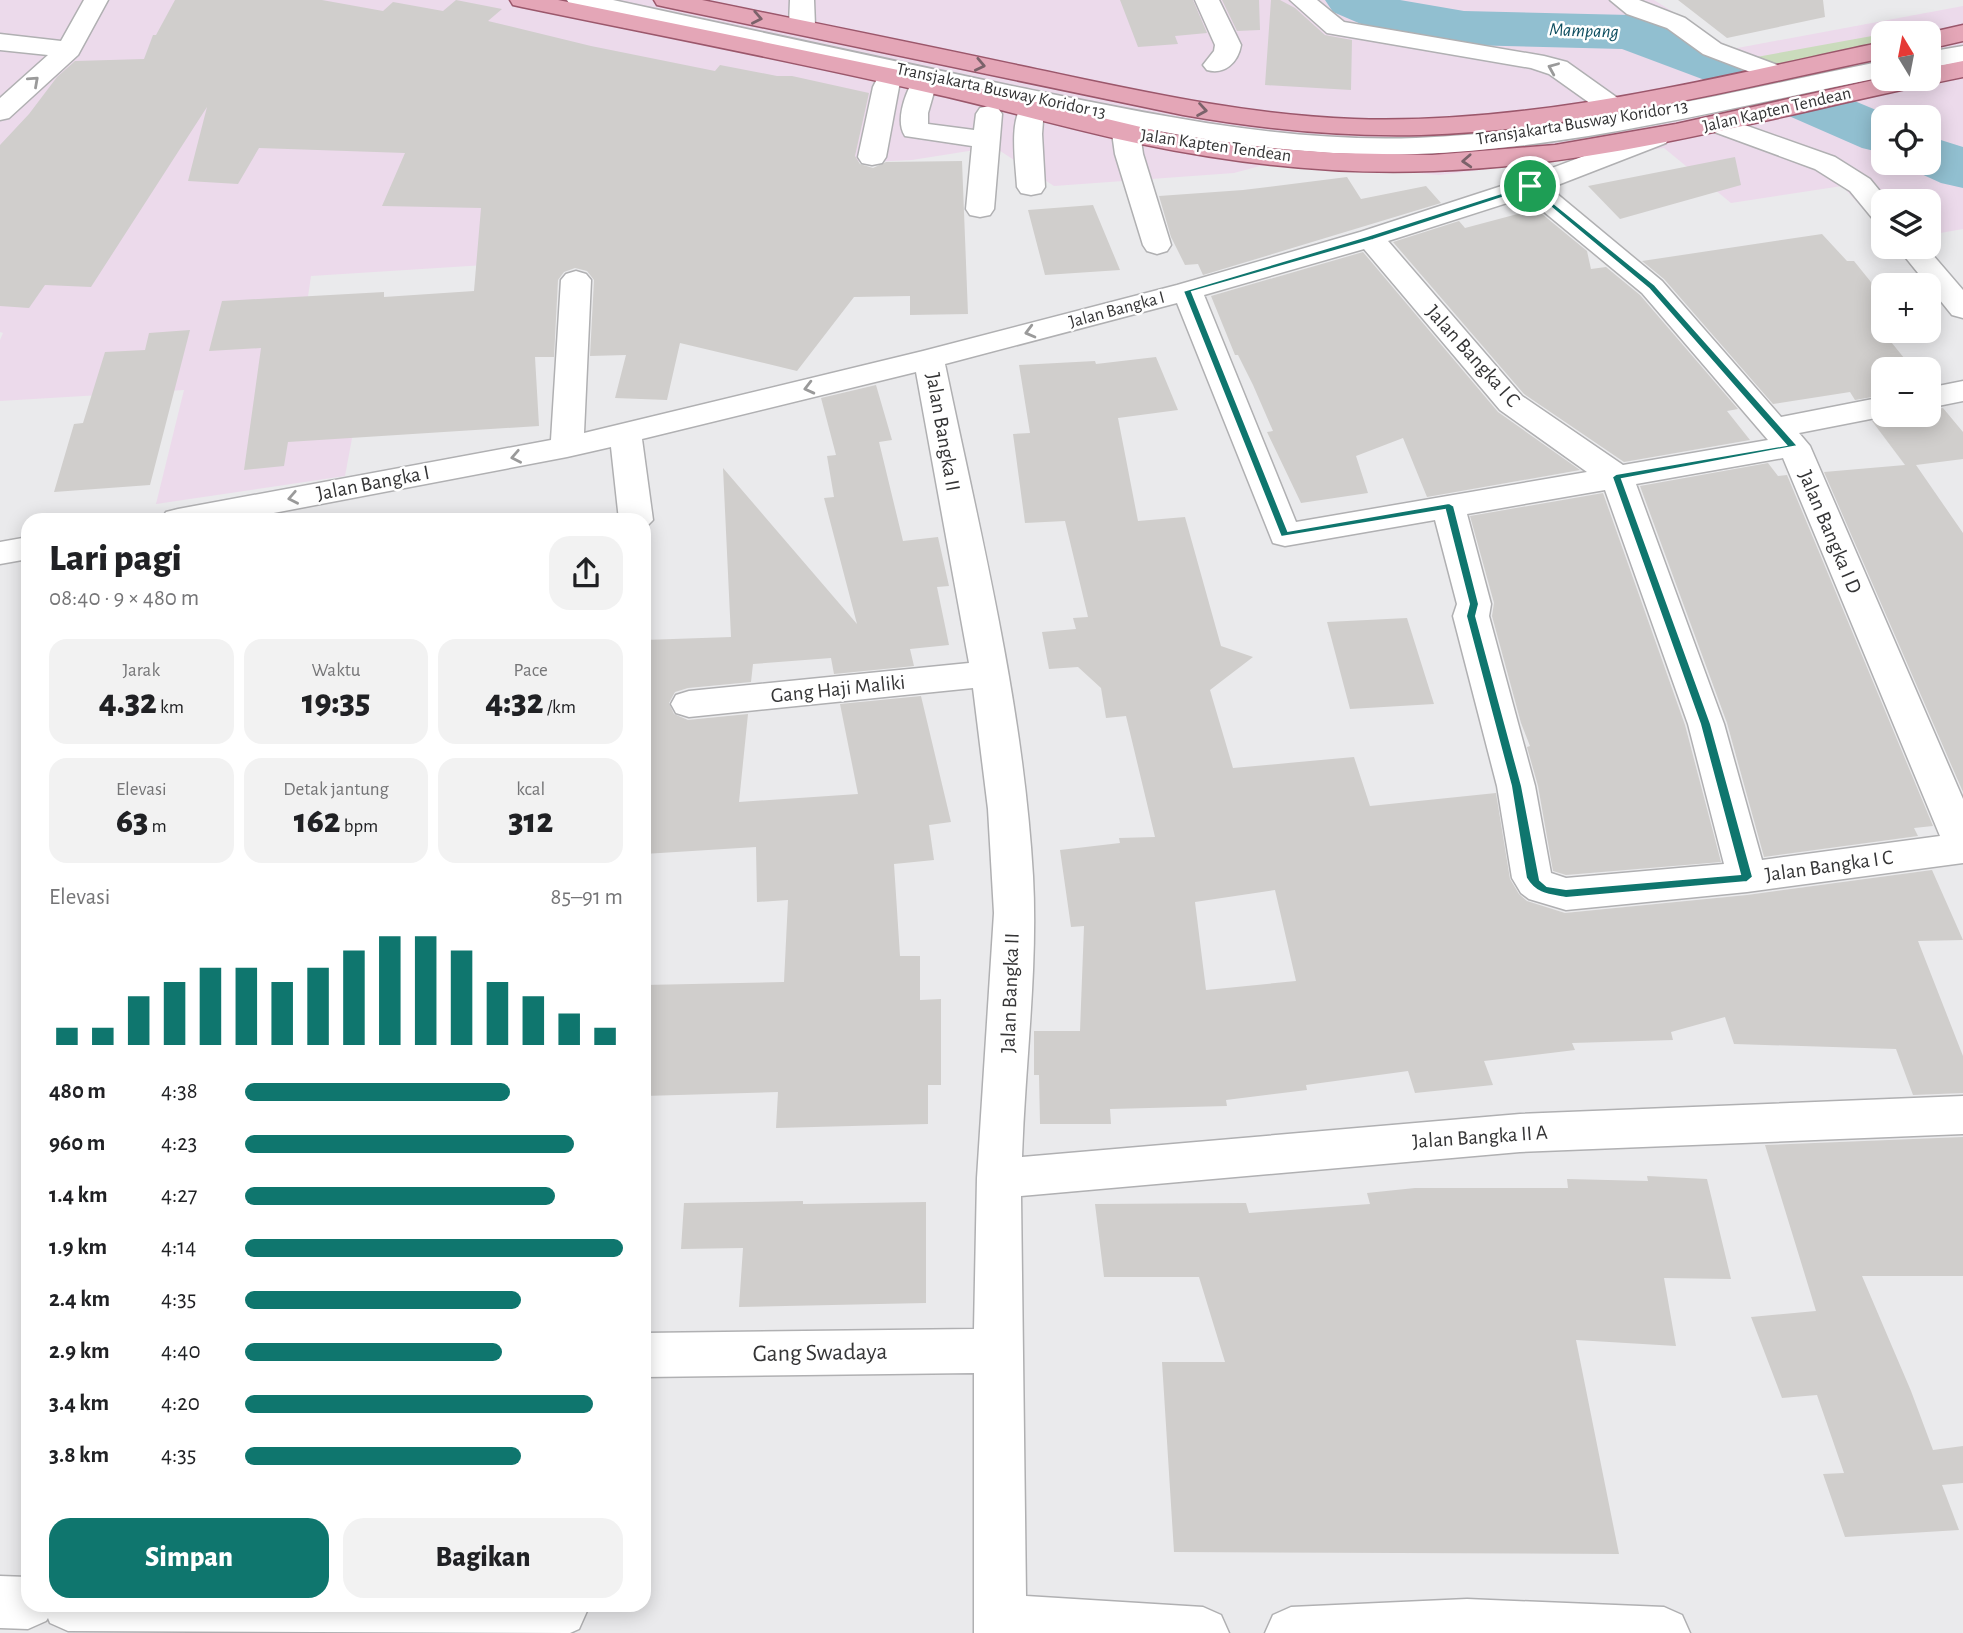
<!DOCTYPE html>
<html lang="id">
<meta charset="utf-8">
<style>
:root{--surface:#fff;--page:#f2f2f2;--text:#202124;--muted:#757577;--accent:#0f766e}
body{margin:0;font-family:"Alegreya Sans",sans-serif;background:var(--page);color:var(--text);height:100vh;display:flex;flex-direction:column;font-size:26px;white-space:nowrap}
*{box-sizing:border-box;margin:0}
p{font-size:23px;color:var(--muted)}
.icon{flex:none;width:38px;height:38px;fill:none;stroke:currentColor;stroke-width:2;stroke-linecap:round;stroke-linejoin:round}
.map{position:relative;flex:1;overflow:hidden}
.sheet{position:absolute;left:21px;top:513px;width:630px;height:1099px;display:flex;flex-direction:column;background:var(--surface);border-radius:21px;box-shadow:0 4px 18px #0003}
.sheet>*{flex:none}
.needle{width:46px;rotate:350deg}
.tools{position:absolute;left:1871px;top:21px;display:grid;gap:14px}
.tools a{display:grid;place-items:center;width:70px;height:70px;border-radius:14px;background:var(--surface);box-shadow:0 4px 18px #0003;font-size:35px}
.pin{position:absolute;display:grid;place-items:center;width:60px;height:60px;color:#fff;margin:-30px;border:4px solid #fff;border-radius:50%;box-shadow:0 2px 7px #0007}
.round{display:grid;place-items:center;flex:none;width:74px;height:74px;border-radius:21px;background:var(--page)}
.head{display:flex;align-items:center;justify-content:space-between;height:119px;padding:0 28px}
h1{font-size:38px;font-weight:800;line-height:52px}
.stats{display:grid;grid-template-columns:repeat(3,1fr);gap:10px;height:119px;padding:7px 28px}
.stats div{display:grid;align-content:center;border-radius:18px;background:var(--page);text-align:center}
.stats b{font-size:35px;font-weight:800}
.stats small{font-size:19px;font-weight:400}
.stats p{font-size:19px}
.chart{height:196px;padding:14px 28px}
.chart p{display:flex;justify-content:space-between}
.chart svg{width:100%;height:126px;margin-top:7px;stroke:var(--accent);stroke-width:6}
.cta{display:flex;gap:14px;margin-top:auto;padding:14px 28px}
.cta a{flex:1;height:80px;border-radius:21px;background:var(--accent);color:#fff;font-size:28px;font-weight:800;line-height:80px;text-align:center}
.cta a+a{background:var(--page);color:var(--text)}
ul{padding:0 28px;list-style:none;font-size:23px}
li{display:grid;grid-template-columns:112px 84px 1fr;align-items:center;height:52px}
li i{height:18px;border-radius:9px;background:var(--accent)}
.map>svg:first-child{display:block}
.commercial{fill:#ecdaeb;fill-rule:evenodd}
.green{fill:#cadbbc}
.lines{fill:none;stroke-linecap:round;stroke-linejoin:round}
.river{fill:#91bfd0;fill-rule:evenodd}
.building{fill:#d0cecc;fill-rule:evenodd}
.minor-casing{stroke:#b0b0b2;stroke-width:3}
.major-casing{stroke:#9b576b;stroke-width:3}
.minor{fill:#fff;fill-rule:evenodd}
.major{fill:#e4a6b7;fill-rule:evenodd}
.oneway{stroke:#7b626a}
.oneway2{stroke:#9a9a9a}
.route{fill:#0f766e;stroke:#fff;stroke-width:2;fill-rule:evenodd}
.labels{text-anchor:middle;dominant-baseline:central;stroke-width:5;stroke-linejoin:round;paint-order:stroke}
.far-street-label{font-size:18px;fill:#353536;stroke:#fff}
.far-water-label{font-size:19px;font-style:italic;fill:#0f4f61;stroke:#fff}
.street-label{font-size:21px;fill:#353536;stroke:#fff}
.near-street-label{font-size:24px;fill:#353536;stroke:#fff}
</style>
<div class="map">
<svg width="1963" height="1633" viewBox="0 0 1963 1633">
<rect width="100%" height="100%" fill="#eaeaec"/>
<path class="commercial" d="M 0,0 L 1654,0 L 1732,49 L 1963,6 L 1963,229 L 1929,235 L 1928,201 L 1883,201 L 1883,230 L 1842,186 L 1731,203 L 1664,148 L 1439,175 L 1282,160 L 1234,173 L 1054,186 L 994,147 L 912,160 L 872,162 L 675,151 L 485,265 L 311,276 L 301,344 L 371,336 L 345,476 L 156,504 L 184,390 L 0,401 L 0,340 L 3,333 L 0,332 ZM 1883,33 L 1928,33 L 1928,79 L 1883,79 ZM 1883,117 L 1928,117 L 1928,163 L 1883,163 Z"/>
<path class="green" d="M 1883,34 L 1883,50 L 1774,73 L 1740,60 Z"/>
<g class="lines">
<path class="river" d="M 1325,0 L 1400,0 L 1464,11 L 1630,15 L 1758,61 L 1893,117 L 1883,117 L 1883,153 L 1862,148 L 1718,85 L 1622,49 L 1464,45 L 1368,27 L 1333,12 Z
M 1928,136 L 1963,147 L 1963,188 L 1941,183 L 1906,167 L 1904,163 L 1928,163 Z"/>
</g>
<path class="building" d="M 175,0 L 322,0 L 383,11 L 393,2 L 443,11 L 456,0 L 502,9 L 488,21 L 591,46 L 715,71 L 720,65 L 777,76 L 792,76 L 869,93 L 855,156 L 860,164 L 873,168 L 886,162 L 962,161 L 968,314 L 910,315 L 910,296 L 854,297 L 797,371 L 680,343 L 667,400 L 615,398 L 626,355 L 590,356 L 594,280 L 587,271 L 575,268 L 564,272 L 558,280 L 554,357 L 535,357 L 539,426 L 288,442 L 284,466 L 244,470 L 261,348 L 209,351 L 222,301 L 384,292 L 384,297 L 474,291 L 481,208 L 382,206 L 405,153 L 259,148 L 238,184 L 188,181 L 207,107 L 91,287 L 45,285 L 29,308 L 0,306 L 0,145 L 29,114 L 57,77 L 75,61 L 144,59 L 153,35 L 156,35 Z
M 1120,0 L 1193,0 L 1207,33 L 1175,36 L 1178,44 L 1138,47 Z
M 1222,0 L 1259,0 L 1260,30 L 1237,31 Z
M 1271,0 L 1280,0 L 1295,8 L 1325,35 L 1352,40 L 1351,90 L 1265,85 Z
M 1678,0 L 1823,0 L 1825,17 L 1727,38 Z
M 1735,157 L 1741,185 L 1620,219 L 1588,186 Z
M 1347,177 L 1361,199 L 1426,186 L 1441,203 L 1203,275 L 1198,264 L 1185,265 L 1171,237 L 1159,196 L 1243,190 Z
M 1093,205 L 1120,270 L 1045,275 L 1028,210 Z
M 1536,209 L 1587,251 L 1591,269 L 1606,267 L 1640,295 L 1738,409 L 1727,411 L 1750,440 L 1624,462 L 1524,394 L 1393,242 L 1459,221 L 1465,228 Z
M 1822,234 L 1847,261 L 1854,261 L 1883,297 L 1883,332 L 1913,369 L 1883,369 L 1883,395 L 1855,400 L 1850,392 L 1773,404 L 1664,279 L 1642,261 Z
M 1363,252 L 1498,412 L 1580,470 L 1427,497 L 1403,438 L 1356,456 L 1368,493 L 1301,503 L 1267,432 L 1273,431 L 1253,385 L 1238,355 L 1235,355 L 1211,296 Z
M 190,330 L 150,485 L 54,492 L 74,424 L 83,423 L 105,352 L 145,350 L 149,333 Z
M 1156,357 L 1178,410 L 1118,418 L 1138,521 L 1185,517 L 1221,646 L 1253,657 L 1210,690 L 1233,768 L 1354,757 L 1370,806 L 1496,793 L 1510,879 L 1519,894 L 1527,901 L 1565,913 L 1747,895 L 1932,870 L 1963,940 L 1918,941 L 1963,1056 L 1963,1093 L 1913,1095 L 1896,1049 L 1734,1044 L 1725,1017 L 1671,1032 L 1673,1040 L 1572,1043 L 1575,1050 L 1484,1061 L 1493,1085 L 1415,1093 L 1408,1071 L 1306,1085 L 1307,1090 L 1226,1100 L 1227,1106 L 1110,1109 L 1111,1124 L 1040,1124 L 1039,1075 L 1034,1075 L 1034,1031 L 1080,1031 L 1084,926 L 1071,927 L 1060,850 L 1120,843 L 1119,838 L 1155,837 L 1126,716 L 1106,718 L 1101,688 L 1078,667 L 1049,669 L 1042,632 L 1076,629 L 1073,618 L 1088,617 L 1065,521 L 1025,523 L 1013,434 L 1030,433 L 1019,365 L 1095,361 L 1096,364 ZM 1275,890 L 1296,981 L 1206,990 L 1195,902 Z
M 876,385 L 892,440 L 879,442 L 903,541 L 938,537 L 949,586 L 937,587 L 949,645 L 910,649 L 914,666 L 834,674 L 831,658 L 753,664 L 751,682 L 688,688 L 675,692 L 669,703 L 674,714 L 688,720 L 748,714 L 739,802 L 858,794 L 840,704 L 921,696 L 951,822 L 929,825 L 934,860 L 894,864 L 900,956 L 920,956 L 920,1000 L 941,999 L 941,1085 L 928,1085 L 928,1124 L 776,1128 L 778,1092 L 644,1096 L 644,985 L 784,982 L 788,900 L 757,902 L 756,847 L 644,854 L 644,640 L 731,637 L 723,468 L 857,624 L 824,498 L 834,497 L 827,456 L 836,455 L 821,398 Z
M 1943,408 L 1963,432 L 1963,459 L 1916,465 L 1963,533 L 1963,792 L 1824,472 L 1905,465 L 1872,421 L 1894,415 L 1928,415 L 1928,411 Z
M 1768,463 L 1778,476 L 1787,475 L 1933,826 L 1914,828 L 1918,836 L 1764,857 L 1727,723 L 1640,486 Z
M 1603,493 L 1685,725 L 1721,862 L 1566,875 L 1553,871 L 1538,786 L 1527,747 L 1530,746 L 1521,723 L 1492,616 L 1494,603 L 1470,516 Z
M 1407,618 L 1434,704 L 1350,709 L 1327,622 Z
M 1963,1137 L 1963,1276 L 1862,1276 L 1911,1391 L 1933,1450 L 1963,1446 L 1963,1483 L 1942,1485 L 1959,1530 L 1845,1537 L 1823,1474 L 1844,1473 L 1817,1395 L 1782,1398 L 1751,1317 L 1816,1311 L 1765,1145 Z
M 1647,1176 L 1707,1179 L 1731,1279 L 1664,1278 L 1676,1346 L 1576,1340 L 1619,1554 L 1174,1552 L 1162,1362 L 1225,1362 L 1199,1277 L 1104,1277 L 1095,1204 L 1246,1203 L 1249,1213 L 1370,1204 L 1367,1193 L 1415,1188 L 1568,1188 L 1567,1179 L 1648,1181 Z
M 803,1201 L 803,1204 L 926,1202 L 926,1303 L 739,1307 L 743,1248 L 681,1249 L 684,1203 Z"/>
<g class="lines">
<defs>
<path id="minor" d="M 84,0 L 108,0 L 78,55 L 9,118 L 0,120 L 0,98 L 48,55 L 0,50 L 0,34 L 61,41 Z
M 567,0 L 613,0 C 746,29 879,58 1012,86 C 1145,113 1280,143 1416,138 C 1574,132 1729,92 1883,61 L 1883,77 C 1729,108 1575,148 1417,154 C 1291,159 1166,134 1044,108 L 1042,134 L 1045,187 L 1041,193 L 1031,195 L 1021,193 L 1017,187 C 1016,166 1008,118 1024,104 L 936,85 L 928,113 L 928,124 L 974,130 L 976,114 L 980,108 L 989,106 L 998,108 L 1002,114 L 994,209 L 990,215 L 980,217 L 970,215 L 966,209 L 972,146 L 905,136 C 895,121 905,95 913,80 L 903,78 L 899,87 L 886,157 L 882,163 L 872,165 L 862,163 L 858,157 L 873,87 L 880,73 L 579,7 L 570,5 Z
M 790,0 L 814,0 L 815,26 L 811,31 L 802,34 L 793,31 L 789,26 Z
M 1195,0 L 1219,0 L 1241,45 C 1238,63 1224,75 1207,70 L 1203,65 L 1214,51 L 1215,45 Z
M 1290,0 L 1317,0 L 1344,22 L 1544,56 L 1567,62 L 1619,99 L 1623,105 L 1619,111 L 1610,113 L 1601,111 L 1549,74 L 1531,68 L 1327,33 Z
M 1610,0 L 1639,0 L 1685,18 L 1721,44 L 1783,67 L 1787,73 L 1783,79 L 1774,81 L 1703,54 L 1667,28 L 1627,14 Z
M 1963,46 L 1963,62 L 1928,68 L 1928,52 Z
M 1719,116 L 1835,157 L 1870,179 L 1888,201 L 1883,201 L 1883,222 L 1873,219 L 1850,191 L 1815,169 L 1709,130 L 1706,124 L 1709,118 Z
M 1126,125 L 1136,127 L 1140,133 L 1143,154 L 1171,245 L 1167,251 L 1157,254 L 1147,251 L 1143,245 L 1115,154 L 1112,133 L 1116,127 Z
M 1656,129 L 1666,131 L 1670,137 L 1666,143 L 1550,188 L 1662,281 L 1781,417 L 1883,397 L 1883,415 L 1891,415 L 1799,433 L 1810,446 L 1963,799 L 1963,863 L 1747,892 L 1566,910 L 1529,899 L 1521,893 L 1512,878 L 1497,786 L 1453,616 L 1457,604 L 1435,520 L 1285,546 L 1273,543 L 1177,303 L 945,364 C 980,533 1023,703 1033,876 C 1038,970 1025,1063 1022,1157 L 1520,1114 L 1963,1096 L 1963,1134 L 1520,1152 L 1021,1196 L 1026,1596 L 1203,1607 L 1221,1615 L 1229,1633 L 974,1633 L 974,1373 L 644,1377 L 644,1333 L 974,1329 L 977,1178 L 994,913 L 988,809 L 973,688 L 689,717 L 676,713 L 671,704 L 676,695 L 689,691 L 969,663 L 916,372 L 642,439 L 653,520 L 644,529 L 644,520 L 619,520 L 611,447 L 567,457 L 237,520 L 161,520 L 166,512 L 178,509 L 551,440 L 561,280 L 566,274 L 576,271 L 586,274 L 591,280 L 584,433 L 923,351 L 1177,285 L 1360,232 L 1520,180 ZM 1526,197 L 1642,293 L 1768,440 L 1623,465 L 1522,396 L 1388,241 ZM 1364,249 L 1500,410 L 1587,472 L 1296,522 L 1204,295 ZM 1783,458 L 1940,836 L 1762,860 L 1724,724 L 1636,484 ZM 1605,490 L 1688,724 L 1724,864 L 1566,878 L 1551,873 L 1535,786 L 1489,616 L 1491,604 L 1467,514 Z
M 1897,247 L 1926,247 L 1963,290 L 1963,318 L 1952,315 Z
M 1963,381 L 1963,401 L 1928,408 L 1928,388 Z
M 28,537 L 28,559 L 0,564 L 0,542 Z
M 0,1576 L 28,1577 L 28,1605 L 584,1605 L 587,1611 L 579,1629 L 570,1633 L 68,1631 L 50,1623 L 48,1618 L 46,1621 L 28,1629 L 0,1628 Z
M 1467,1599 L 1664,1607 L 1682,1615 L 1690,1633 L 1265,1633 L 1273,1615 L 1291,1607 Z"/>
<path id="major" d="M 510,0 L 558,0 L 725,34 L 927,76 L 1170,134 L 1268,148 L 1334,153 L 1432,155 L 1555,145 L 1676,124 L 1883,78 L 1928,79 L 1928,68 L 1963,61 L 1963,77 C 1788,112 1614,165 1434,171 C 1337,175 1237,164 1141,144 C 1069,129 998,108 926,92 C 792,61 657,35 522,7 L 513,5 Z
M 654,0 L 702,0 C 809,22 915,43 1021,66 C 1131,89 1241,115 1354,119 C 1532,125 1709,79 1883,42 L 1883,58 C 1731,90 1577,130 1421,135 C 1341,137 1262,129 1183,115 L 666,7 L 657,5 Z
M 1963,25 L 1963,41 L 1928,49 L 1928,33 Z"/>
</defs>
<use href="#minor" class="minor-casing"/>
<use href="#major" class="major-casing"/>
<use href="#minor" class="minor"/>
<use href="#major" class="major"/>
</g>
<defs><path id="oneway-chevron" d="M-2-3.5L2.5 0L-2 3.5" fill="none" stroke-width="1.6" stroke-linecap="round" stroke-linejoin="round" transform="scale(1.75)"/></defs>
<g class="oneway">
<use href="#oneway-chevron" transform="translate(757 18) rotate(11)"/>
<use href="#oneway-chevron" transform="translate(980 65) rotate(12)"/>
<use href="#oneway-chevron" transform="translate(1202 110) rotate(9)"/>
<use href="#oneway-chevron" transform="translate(1467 161) rotate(177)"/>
</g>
<g class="oneway2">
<use href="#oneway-chevron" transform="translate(1553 68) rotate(-157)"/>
<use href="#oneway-chevron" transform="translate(34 81) rotate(-42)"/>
<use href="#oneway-chevron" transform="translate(1030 332) rotate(165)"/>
<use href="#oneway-chevron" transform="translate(809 388) rotate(166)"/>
<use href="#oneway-chevron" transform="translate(516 457) rotate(169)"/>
<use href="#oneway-chevron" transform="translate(293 498) rotate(169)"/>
</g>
<path class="route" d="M 1530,184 L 1655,285 L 1798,446 L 1622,479 L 1711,724 L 1753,877 L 1747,882 L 1566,898 C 1549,895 1536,895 1526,878 L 1511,786 L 1466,616 L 1469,604 L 1445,510 L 1281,537 L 1183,291 L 1367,236 ZM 1529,189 L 1649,289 L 1786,445 L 1616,474 L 1612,477 L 1700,724 L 1740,874 L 1566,889 L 1547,886 L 1540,880 L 1522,786 L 1476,616 L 1479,604 L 1454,506 L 1449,503 L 1288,531 L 1192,292 L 1373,240 Z"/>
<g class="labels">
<g class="far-street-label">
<text transform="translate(1001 91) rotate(12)">Transjakarta Busway Koridor 13</text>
<text transform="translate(1777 110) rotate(-13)">Jalan Kapten Tendean</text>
<text transform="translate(1582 123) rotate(-9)">Transjakarta Busway Koridor 13</text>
<text transform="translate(1216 146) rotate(8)">Jalan Kapten Tendean</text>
<text transform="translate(1117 310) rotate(-15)">Jalan Bangka I</text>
</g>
<g class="far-water-label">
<text transform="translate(1584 31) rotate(2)">Mampang</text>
</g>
<g class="street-label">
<text transform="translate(1473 356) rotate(48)">Jalan Bangka I C</text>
<text transform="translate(943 432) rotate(80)">Jalan Bangka II</text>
<text transform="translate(373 483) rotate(-11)">Jalan Bangka I</text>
<text transform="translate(1830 532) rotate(67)">Jalan Bangka I D</text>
<text transform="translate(838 689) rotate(-6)">Gang Haji Maliki</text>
<text transform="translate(1829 866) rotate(-8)">Jalan Bangka I C</text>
<text transform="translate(1010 993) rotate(-88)">Jalan Bangka II</text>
<text transform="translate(1480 1137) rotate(-4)">Jalan Bangka II A</text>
</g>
<g class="near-street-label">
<text transform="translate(820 1353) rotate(-1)">Gang Swadaya</text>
</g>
</g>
</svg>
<div class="tools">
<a><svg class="needle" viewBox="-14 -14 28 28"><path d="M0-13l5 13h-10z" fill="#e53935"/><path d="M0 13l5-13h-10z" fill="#757577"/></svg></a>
<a><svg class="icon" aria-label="locate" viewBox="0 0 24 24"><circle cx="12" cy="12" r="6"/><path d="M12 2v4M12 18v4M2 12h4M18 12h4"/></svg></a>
<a><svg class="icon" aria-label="layers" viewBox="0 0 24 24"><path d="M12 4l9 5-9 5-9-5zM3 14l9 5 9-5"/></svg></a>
<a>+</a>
<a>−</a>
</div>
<div class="pin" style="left:1530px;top:186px;background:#1e9e55"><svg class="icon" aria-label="arrive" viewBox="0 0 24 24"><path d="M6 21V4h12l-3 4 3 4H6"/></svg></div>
<section class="sheet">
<div class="head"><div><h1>Lari pagi</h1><p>08:40 · 9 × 480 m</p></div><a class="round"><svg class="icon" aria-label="share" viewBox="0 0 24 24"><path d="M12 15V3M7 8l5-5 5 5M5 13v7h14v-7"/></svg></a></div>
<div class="stats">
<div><p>Jarak</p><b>4.32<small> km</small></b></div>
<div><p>Waktu</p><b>19:35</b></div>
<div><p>Pace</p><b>4:32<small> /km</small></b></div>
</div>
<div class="stats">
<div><p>Elevasi</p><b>63<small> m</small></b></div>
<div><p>Detak jantung</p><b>162<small> bpm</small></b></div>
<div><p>kcal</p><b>312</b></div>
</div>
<div class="chart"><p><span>Elevasi</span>85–91 m</p>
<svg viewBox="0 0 160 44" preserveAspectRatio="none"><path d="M5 44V38M15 44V38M25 44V27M35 44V22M45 44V17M55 44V17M65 44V22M75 44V17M85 44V11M95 44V6M105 44V6M115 44V11M125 44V22M135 44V27M145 44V33M155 44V38"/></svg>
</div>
<ul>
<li><b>480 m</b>4:38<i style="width:70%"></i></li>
<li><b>960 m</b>4:23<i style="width:87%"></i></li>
<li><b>1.4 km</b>4:27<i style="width:82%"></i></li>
<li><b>1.9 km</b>4:14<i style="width:100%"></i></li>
<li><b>2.4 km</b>4:35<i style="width:73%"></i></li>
<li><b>2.9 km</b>4:40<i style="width:68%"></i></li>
<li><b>3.4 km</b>4:20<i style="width:92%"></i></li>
<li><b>3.8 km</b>4:35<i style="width:73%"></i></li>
</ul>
<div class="cta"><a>Simpan</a><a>Bagikan</a></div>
</section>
</div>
